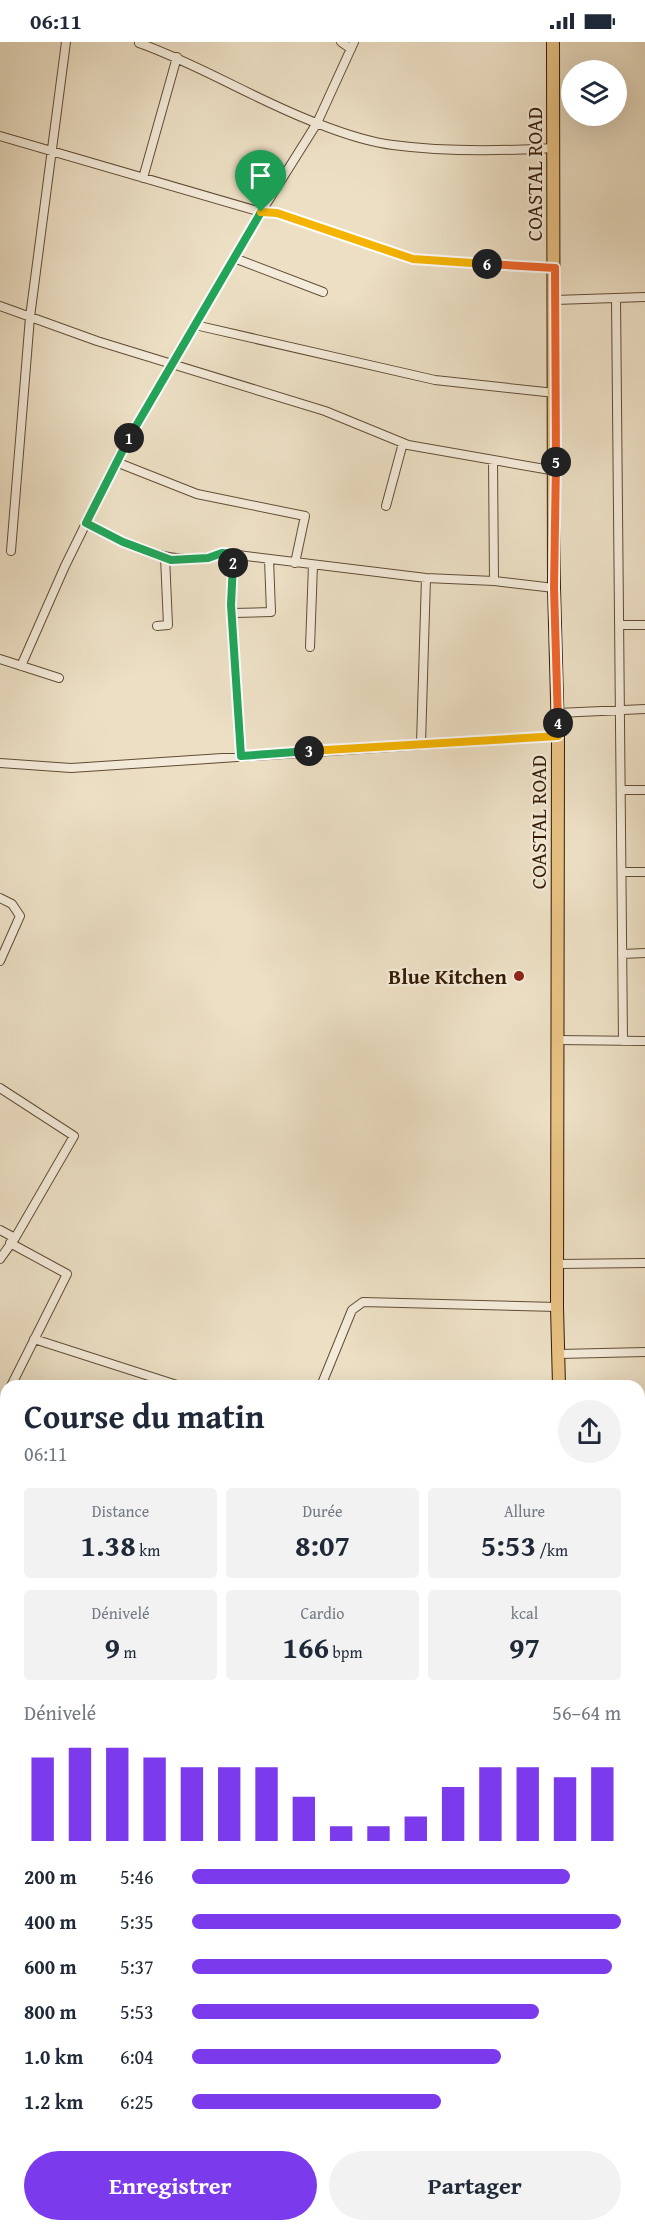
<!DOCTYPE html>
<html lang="fr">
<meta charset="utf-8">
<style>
:root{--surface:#fff;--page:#f2f2f3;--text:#1f2937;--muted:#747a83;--accent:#7c3aed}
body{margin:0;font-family:"Gentium Book Plus",serif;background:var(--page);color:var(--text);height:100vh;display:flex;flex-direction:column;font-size:22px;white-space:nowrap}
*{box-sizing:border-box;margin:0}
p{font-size:20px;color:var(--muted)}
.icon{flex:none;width:33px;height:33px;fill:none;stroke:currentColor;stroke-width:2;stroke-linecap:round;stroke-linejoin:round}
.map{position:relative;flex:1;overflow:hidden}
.panel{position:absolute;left:0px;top:1338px;width:645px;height:852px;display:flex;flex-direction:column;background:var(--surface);border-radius:18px 18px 0 0;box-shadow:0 6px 24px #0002}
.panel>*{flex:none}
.fabs{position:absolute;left:561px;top:18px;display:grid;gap:12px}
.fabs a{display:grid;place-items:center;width:66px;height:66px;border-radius:50%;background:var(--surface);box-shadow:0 6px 24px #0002;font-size:30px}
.pin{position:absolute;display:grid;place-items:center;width:51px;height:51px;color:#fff;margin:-62px -26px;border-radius:50% 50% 50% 0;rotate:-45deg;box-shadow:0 0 6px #0007}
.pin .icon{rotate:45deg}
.km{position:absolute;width:30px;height:30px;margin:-15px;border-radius:50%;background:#222;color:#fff;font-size:16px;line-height:30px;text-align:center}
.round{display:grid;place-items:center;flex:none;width:63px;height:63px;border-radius:32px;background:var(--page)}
.head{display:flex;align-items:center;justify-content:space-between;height:102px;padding:0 24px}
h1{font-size:33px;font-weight:700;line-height:45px}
.figures{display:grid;grid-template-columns:repeat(3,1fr);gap:9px;height:102px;padding:6px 24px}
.figures div{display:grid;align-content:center;border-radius:6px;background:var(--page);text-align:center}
.figures b{font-size:30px;font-weight:700}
.figures small{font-size:16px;font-weight:400}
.figures p{font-size:16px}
.chart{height:168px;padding:12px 24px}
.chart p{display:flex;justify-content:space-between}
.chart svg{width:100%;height:108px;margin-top:6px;stroke:var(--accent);stroke-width:6}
.action{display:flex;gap:12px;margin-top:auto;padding:12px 24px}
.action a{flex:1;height:69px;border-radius:36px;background:var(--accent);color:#fff;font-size:24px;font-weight:700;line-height:69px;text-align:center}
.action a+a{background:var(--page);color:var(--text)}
ul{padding:0 24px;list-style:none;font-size:20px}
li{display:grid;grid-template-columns:96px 72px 1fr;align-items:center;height:45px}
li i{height:15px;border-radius:8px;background:var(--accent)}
.status{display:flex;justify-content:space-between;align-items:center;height:42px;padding:0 30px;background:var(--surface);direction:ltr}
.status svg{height:16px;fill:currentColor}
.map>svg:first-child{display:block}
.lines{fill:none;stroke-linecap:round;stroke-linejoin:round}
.minor-casing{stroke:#624d35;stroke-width:10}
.primary-casing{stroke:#341c05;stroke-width:14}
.minor{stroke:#f3ead9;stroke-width:8}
.primary{stroke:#e6c082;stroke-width:12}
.split-1-casing{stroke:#fff;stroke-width:12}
.split-2-casing{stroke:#fff;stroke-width:12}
.split-3-casing{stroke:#fff;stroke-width:12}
.split-4-casing{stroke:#fff;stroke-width:12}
.split-5-casing{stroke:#fff;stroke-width:12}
.split-6-casing{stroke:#fff;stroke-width:12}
.split-7-casing{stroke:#fff;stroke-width:12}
.split-1{stroke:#22a559;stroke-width:8}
.split-2{stroke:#22a559;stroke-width:8}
.split-3{stroke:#22a559;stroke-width:8}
.split-4{stroke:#f5b400;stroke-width:8}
.split-5{stroke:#f0652b;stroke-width:8}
.split-6{stroke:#f0652b;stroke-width:8}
.split-7{stroke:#f5b400;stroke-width:8}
.poi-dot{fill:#8f2418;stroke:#f3ead9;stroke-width:2}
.labels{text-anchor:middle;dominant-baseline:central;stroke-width:4.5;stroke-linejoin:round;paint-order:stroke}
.street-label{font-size:21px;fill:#341c05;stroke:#f3ead9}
.poi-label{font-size:21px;font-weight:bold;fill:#341c05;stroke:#f3ead9;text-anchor:end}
</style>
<div class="status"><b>06:11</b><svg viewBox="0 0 49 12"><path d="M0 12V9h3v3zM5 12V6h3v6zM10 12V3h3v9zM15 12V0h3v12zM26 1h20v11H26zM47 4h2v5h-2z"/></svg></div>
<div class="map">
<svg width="645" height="2190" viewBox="0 0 645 2190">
<rect width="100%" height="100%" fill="#ecdfc4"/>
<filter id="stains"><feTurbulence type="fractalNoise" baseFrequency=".00333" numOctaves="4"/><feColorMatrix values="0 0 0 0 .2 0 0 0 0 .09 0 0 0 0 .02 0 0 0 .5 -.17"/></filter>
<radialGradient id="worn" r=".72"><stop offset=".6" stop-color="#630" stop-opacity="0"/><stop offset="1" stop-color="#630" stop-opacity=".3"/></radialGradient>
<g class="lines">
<defs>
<path id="minor" d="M 341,0 L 351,7
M 139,1 C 201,23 257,59 319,82 C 342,91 368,100 393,103 C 445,110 502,109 554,106
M 0,94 L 261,170 L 277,171 L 413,217 L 555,226
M 143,136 L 177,15
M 234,216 L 323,250
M 616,256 L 623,999
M 555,258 L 645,255
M 0,264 L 97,299 L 325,369 L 408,403 L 556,429
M 195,283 L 435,338 L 555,351
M 493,418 L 494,539
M 116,420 L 197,452 L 305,474 L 295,521
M 386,464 L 403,401
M 86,481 C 128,503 175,529 222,511 L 426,536 L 494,539 L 554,546
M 11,509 L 30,275 L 66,0
M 234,512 L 231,563 L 241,714
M 232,571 L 271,570 L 269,517
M 620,583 L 645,583
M 157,584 L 168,583 L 165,515
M 310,605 L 313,523
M 0,617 L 59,636
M 21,624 L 65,524 L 121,410 L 253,183 L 317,81 L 354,0
M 558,671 L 645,667
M 421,701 L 426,536
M 0,721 L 71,726 L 558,694
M 621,748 L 645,748
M 622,830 L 645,830
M 0,856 L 12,862 L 20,874 L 0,919
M 622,912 L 645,911
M 558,998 L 645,999
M 0,1046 L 74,1094 L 15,1196
M 0,1188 L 15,1196 L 0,1217
M 10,1201 L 67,1232 L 11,1344
M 557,1222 L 645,1221
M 34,1297 L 180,1344
M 559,1312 L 645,1310
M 321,1344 L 352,1268 L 363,1260 L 557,1265
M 0,1370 L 6,1355
M 639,1480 L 645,1480
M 0,1496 L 6,1498
M 639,1748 L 645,1748
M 639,1867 L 645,1867
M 0,1905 L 6,1893
M 0,2020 L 6,2022
M 639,2045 L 645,2040
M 0,2124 L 6,2128
M 639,2126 L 645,2122
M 0,2177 L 6,2176
M 21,2184 L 26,2190
M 457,2184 L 458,2190"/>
<path id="primary" d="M 553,0 L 554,546 L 558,694 L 557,1265 L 559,1344
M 639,2064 L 645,2060
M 639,2080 L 645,2076
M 639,2095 L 645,2091
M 639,2106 L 645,2103
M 548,2184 L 551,2190
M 123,2190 L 164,2184
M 252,2190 L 295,2184
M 308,2190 L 348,2184
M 572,2190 L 573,2184"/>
</defs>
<use href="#minor" class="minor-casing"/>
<use href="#primary" class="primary-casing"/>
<use href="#minor" class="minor"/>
<use href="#primary" class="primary"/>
</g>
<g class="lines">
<defs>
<path id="split-1" d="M 129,396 L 261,170"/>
<path id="split-2" d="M 129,396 L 86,481 L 123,500 L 171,518 L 208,516 L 222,511 L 234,512 L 233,521"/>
<path id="split-3" d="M 233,521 L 231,563 L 241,714 L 309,709"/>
<path id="split-4" d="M 309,709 L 558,694 L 558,681"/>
<path id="split-5" d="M 556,420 L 554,546 L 558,681"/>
<path id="split-6" d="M 487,222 L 555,226 L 556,420"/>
<path id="split-7" d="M 261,170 L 277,171 L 413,217 L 487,222"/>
</defs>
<use href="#split-1" class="split-1-casing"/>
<use href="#split-2" class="split-2-casing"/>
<use href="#split-3" class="split-3-casing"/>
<use href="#split-4" class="split-4-casing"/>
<use href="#split-5" class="split-5-casing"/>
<use href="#split-6" class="split-6-casing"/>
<use href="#split-7" class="split-7-casing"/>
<use href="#split-1" class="split-1"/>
<use href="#split-2" class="split-2"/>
<use href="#split-3" class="split-3"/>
<use href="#split-4" class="split-4"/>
<use href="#split-5" class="split-5"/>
<use href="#split-6" class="split-6"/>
<use href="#split-7" class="split-7"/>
</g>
<circle class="poi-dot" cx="519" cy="934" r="6"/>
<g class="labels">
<g class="street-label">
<text transform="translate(534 132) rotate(-90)">COASTAL ROAD</text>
<text transform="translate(538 780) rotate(-90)">COASTAL ROAD</text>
</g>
<g class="poi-label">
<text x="507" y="934">Blue Kitchen</text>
</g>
</g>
<rect width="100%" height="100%" filter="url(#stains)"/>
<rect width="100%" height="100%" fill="url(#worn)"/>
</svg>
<div class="fabs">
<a><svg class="icon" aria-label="layers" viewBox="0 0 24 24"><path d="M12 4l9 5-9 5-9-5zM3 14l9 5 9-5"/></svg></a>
</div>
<div class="pin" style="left:261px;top:170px;background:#1e9e55"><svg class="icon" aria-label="arrive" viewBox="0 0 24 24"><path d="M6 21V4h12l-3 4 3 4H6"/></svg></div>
<b class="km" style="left:129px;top:396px">1</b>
<b class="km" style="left:233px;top:521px">2</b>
<b class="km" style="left:309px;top:709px">3</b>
<b class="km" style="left:558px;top:681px">4</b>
<b class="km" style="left:556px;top:420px">5</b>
<b class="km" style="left:487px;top:222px">6</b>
<section class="panel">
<div class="head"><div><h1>Course du matin</h1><p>06:11</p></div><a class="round"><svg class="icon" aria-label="share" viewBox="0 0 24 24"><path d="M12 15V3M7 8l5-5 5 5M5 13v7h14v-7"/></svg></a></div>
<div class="figures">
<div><p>Distance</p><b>1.38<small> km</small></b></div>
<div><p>Durée</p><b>8:07</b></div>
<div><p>Allure</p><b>5:53<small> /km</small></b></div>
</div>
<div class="figures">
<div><p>Dénivelé</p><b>9<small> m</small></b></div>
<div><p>Cardio</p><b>166<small> bpm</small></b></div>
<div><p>kcal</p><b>97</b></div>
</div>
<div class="chart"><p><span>Dénivelé</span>56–64 m</p>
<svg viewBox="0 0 160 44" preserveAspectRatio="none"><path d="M5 44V10M15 44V6M25 44V6M35 44V10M45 44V14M55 44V14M65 44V14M75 44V26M85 44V38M95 44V38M105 44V34M115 44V22M125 44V14M135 44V14M145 44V18M155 44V14"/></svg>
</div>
<ul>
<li><b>200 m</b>5:46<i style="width:88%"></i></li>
<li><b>400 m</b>5:35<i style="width:100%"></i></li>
<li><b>600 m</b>5:37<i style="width:98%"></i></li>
<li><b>800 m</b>5:53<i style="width:81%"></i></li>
<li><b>1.0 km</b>6:04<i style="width:72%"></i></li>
<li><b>1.2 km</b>6:25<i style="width:58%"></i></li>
</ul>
<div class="action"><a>Enregistrer</a><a>Partager</a></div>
</section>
</div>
